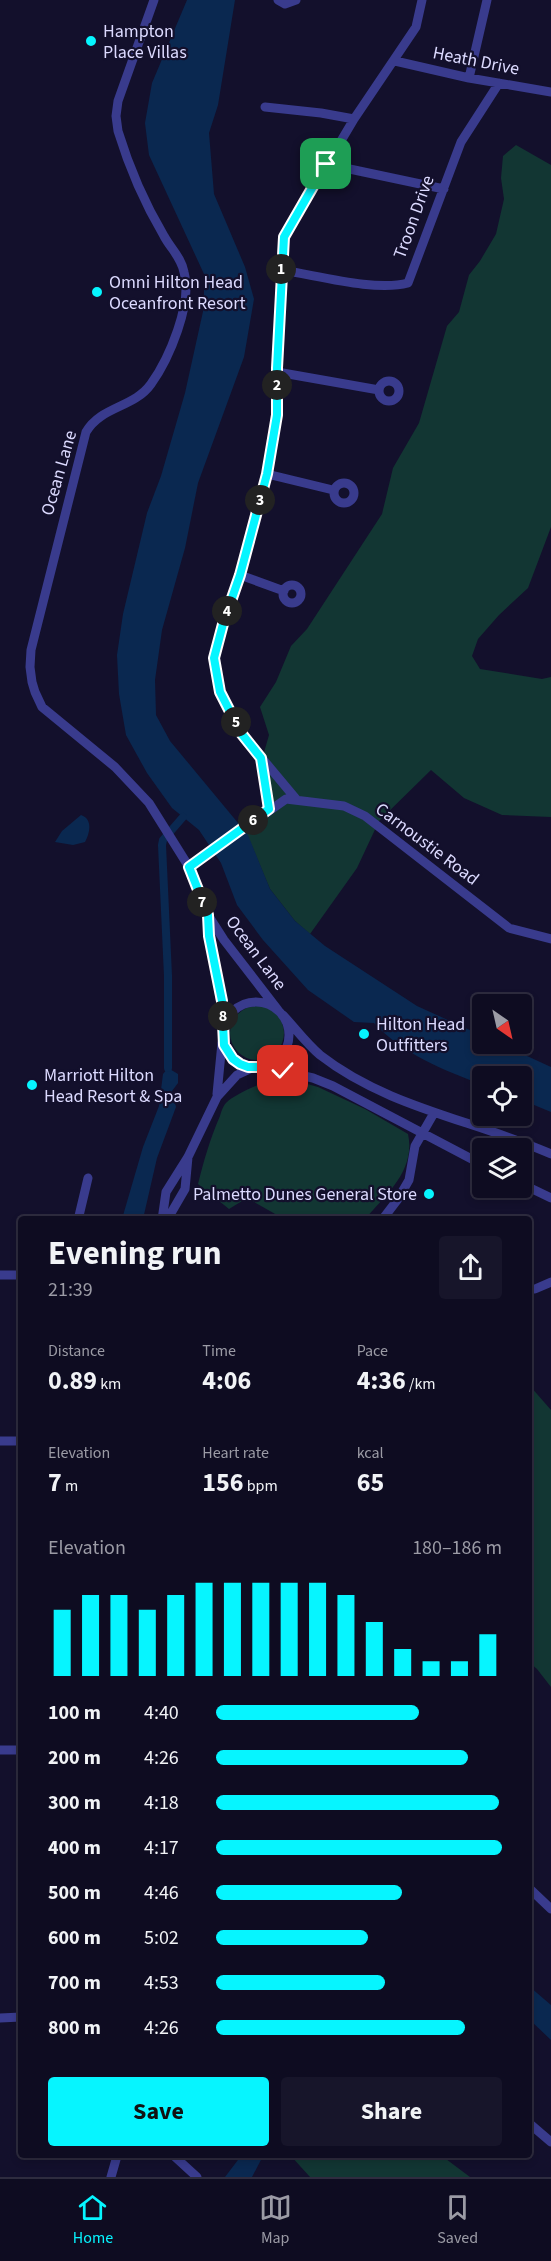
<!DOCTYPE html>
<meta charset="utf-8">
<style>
:root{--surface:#0e0c21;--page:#17152a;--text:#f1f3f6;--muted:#9b9ba5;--line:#2e2c3f;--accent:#06f5ff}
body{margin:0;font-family:"Source Sans 3",sans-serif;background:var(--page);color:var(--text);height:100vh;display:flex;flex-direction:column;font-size:22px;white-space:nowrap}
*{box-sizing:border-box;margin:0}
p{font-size:20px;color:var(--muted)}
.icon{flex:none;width:33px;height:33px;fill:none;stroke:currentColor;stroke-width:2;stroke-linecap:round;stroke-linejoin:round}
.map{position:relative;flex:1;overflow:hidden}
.sheet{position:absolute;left:18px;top:1216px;width:514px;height:942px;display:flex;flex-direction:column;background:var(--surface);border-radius:6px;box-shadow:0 3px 9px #0003,0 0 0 2px var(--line)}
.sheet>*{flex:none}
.needle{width:39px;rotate:146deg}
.fabs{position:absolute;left:472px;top:994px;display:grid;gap:12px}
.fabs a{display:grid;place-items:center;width:60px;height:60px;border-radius:6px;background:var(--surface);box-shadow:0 3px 9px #0003,0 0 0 2px var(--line);font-size:30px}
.pin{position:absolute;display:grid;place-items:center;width:51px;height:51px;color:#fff;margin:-26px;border-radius:12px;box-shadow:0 3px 9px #0006}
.km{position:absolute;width:30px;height:30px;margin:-15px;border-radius:50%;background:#222;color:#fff;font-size:16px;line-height:30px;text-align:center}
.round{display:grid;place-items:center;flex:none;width:63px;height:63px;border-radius:6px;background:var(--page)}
.head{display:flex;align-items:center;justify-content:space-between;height:102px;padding:0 30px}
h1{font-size:33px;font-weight:700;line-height:45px}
.stats{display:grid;grid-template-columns:repeat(3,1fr);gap:9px;height:102px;padding:6px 30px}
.stats div{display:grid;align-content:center}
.stats b{font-size:26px;font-weight:700}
.stats small{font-size:16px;font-weight:400}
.stats p{font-size:16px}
.chart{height:168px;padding:12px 30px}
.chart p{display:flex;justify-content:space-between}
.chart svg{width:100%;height:108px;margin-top:6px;stroke:var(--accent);stroke-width:6}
.cta{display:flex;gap:12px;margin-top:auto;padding:12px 30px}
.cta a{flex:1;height:69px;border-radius:6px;background:var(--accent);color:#111;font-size:24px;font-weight:700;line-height:69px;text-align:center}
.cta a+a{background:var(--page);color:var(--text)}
ul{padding:0 30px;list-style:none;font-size:20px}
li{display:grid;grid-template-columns:96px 72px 1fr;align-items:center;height:45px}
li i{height:15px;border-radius:8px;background:var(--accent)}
.dock{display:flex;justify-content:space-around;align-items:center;height:84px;border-top:2px solid var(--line);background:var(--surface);font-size:16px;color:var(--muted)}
.dock a{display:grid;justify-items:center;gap:3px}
.dock .active{color:var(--accent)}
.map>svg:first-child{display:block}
.green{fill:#123633}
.water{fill:#0a2850}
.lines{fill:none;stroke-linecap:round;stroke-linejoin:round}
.canal{stroke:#0a2850;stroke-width:8}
.minor{stroke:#393b8d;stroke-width:9}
.route-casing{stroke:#fff;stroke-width:12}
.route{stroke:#06f5ff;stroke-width:8}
.poi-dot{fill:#06f5ff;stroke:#13102c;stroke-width:2}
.labels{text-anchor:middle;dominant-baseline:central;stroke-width:4.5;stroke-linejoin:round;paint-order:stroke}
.poi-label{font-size:18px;fill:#dcdaff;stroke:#13102c;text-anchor:start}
.street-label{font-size:18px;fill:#dcdaff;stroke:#13102c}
</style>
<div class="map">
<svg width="551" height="2177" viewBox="0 0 551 2177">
<rect width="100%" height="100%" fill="#13102c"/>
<path class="green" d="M 516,145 L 551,165 L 551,527 L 528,588 L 499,615 L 478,639 L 472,656 L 480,669 L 542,679 L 551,677 L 551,817 L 502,815 L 464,798 L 431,770 L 379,821 L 357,868 L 310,934 L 295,921 L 270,889 L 246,832 L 265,818 L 263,786 L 259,770 L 269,735 L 260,707 L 276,682 L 291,646 L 307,629 L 382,514 L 393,468 L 419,423 L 447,326 L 459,312 L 469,275 L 480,261 L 496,234 L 504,199 L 501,178 L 503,156 Z
M230 1033a27 27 0 1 1 54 0a27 27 0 1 1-54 0Z
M 282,1077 L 318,1087 L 365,1109 L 408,1134 C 416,1170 386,1195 365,1219 L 284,1219 L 247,1198 L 229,1209 L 198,1184 C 204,1160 210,1139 220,1116 C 221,1112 223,1106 226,1103 C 236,1093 268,1080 282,1077 Z
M 530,1386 L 551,1410 L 551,1687 L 537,1669 L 530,1663 Z
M 291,2156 L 442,2156 L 470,2177 L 310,2177 Z"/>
<path class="water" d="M 187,0 L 235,0 L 218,105 L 209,133 L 214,194 L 245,267 L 254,299 L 244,357 L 198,483 L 185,548 L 162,630 L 155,680 L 156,715 L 170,741 L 248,835 L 270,889 L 295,921 L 325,946 L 417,1006 L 483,1036 L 483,1044 L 501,1044 L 551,1067 L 551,1112 L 522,1100 L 522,1077 L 483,1077 L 483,1085 C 443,1070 403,1054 374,1023 L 354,1022 L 308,990 L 263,940 L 237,905 L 221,863 L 199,830 L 172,808 L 147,773 L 126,735 L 119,694 L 117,655 L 123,614 L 147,513 L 161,476 L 185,393 L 204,307 L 204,274 L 149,155 L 145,123 L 152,83 Z
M 81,815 C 93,819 90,833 85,842 L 73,845 L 55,842 L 62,831 Z
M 168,1068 L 178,1074 L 178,1083 L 172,1091 L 176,1107 L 157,1158 L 143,1219 L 122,1219 L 143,1147 L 159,1106 L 163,1074 Z
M 530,1987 L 551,2005 L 551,2040 L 530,2020 Z
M 241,2156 L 263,2156 L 252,2177 L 225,2177 Z"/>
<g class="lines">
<path class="canal" d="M 168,1068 L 168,976 L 162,845 L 163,840 L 183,817"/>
<path class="minor" d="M 154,0 L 118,101 L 116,116 L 118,131 C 129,167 145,204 164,236 C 171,249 181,257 184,272 C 193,303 169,359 151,384 C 134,408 101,406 86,432 L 31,650 L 30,667 L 32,682 L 35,692 L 42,707 L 115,767 L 149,803 L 189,867 L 208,915 L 224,940 L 278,1010
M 278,0 L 285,4 L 296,0
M 395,61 L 469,78 L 551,92
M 469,78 L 487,0
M 265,107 L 321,113 L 354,119
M 326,164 L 444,189
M 281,270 C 316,275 375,292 408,283 L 461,142 L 499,83
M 277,372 L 379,390
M379 391a10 10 0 1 1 20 0a10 10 0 1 1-20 0Z
M 267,474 L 333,490
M334 493a10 10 0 1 1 20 0a10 10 0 1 1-20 0Z
M 240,575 L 284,591
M283 594a9 9 0 1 1 18 0a9 9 0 1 1-18 0Z
M 262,761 L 269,809
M 296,799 L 241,733 L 220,692 L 214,658 L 223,624 L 240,575 L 267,474 L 277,415 L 277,368 L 284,237 L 354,119 L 416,27 L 422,0
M 189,867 L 286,799 L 344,806 L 365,816 L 509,928 L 551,939
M 208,917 L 224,1025
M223 1035a33 33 0 1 1 66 0a33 33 0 1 1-66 0Z
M 283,1015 C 295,1028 306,1043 320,1055 C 388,1108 475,1120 551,1154
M 265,1067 L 313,1078 L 333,1086 L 483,1165
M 217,1094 L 222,1043
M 522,1184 L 551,1198
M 78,1220 L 88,1178
M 162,1220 L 166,1192 L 188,1157 L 217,1097 L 237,1075 L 252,1068
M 167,1220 L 185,1189 L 188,1157
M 382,1220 L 398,1199 L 409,1180 L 415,1146 L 434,1113
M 0,1275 L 21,1275
M 535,1289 L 551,1282
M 0,1441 L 21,1441
M 0,1750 L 21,1750
M 530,1889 L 551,1909
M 0,2018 L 21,2017
M 530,2124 L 551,2142
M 174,2156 L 197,2177
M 111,2177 L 117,2156"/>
</g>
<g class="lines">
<defs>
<path id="route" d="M 283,1071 L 265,1067 L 248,1067 L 240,1064 L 233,1059 L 224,1045 L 222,1001 L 209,936 L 208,915 L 189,867 L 269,809 L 261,758 L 241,733 L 220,692 L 214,658 L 223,624 L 240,575 L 267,474 L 277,415 L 277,368 L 284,237 L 326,164"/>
</defs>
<use href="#route" class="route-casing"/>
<use href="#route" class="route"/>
</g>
<g class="poi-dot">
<circle cx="91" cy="41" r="6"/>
<circle cx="97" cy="292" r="6"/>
<circle cx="364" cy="1034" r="6"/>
<circle cx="32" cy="1085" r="6"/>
<circle cx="429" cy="1194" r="6"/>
</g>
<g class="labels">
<g class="poi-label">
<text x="103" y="31">Hampton<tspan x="103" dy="21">Place Villas</tspan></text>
<text x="109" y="282">Omni Hilton Head<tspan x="109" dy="21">Oceanfront Resort</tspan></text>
<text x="376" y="1024">Hilton Head<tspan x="376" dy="21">Outfitters</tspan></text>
<text x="44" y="1075">Marriott Hilton<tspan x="44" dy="21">Head Resort &amp; Spa</tspan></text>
<text x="417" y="1194" text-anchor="end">Palmetto Dunes General Store</text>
</g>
<g class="street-label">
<text transform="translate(476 61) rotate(11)">Heath Drive</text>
<text transform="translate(414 217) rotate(-70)">Troon Drive</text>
<text transform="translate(59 473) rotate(-74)">Ocean Lane</text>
<text transform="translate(427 844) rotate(37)">Carnoustie Road</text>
<text transform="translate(256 953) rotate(53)">Ocean Lane</text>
</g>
</g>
</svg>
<div class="fabs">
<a><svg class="needle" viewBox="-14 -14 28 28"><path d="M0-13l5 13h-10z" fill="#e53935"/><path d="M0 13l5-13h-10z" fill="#9b9ba5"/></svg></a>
<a><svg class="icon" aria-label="locate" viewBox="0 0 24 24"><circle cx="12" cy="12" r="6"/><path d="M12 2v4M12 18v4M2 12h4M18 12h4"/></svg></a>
<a><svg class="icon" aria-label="layers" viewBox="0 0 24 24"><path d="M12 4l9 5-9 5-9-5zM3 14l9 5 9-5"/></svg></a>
</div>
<div class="pin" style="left:326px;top:164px;background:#1e9e55"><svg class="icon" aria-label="arrive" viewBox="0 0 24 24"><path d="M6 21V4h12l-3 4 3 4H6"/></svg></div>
<div class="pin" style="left:283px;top:1071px;background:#d93025"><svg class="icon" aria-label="check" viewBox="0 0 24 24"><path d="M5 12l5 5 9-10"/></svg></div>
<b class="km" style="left:281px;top:269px">1</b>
<b class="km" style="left:277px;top:385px">2</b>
<b class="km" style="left:260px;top:500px">3</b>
<b class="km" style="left:227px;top:611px">4</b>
<b class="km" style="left:236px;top:722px">5</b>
<b class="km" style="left:253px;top:820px">6</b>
<b class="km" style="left:202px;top:902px">7</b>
<b class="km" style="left:223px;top:1016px">8</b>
<section class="sheet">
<div class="head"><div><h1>Evening run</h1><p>21:39</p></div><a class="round"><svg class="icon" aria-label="share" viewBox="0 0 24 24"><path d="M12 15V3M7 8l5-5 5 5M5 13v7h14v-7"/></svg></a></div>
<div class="stats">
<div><p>Distance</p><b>0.89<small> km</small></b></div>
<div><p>Time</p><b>4:06</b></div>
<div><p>Pace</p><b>4:36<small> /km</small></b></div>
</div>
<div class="stats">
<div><p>Elevation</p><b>7<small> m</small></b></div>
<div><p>Heart rate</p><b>156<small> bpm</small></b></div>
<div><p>kcal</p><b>65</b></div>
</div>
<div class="chart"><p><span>Elevation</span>180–186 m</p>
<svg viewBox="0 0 160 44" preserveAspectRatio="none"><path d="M5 44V17M15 44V11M25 44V11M35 44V17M45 44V11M55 44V6M65 44V6M75 44V6M85 44V6M95 44V6M105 44V11M115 44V22M125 44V33M135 44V38M145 44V38M155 44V27"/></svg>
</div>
<ul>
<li><b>100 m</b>4:40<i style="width:71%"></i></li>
<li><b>200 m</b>4:26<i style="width:88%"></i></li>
<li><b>300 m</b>4:18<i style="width:99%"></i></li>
<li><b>400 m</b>4:17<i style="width:100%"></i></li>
<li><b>500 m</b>4:46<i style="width:65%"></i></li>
<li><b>600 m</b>5:02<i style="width:53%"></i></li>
<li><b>700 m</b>4:53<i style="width:59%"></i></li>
<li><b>800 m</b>4:26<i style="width:87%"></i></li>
</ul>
<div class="cta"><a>Save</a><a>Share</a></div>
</section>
</div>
<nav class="dock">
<a class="active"><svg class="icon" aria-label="home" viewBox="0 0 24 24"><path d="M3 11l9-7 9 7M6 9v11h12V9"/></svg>Home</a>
<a><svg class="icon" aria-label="map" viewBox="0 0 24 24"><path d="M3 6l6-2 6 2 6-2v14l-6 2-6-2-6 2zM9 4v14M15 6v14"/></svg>Map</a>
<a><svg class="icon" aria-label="saved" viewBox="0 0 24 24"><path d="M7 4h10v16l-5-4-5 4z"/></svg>Saved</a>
</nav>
